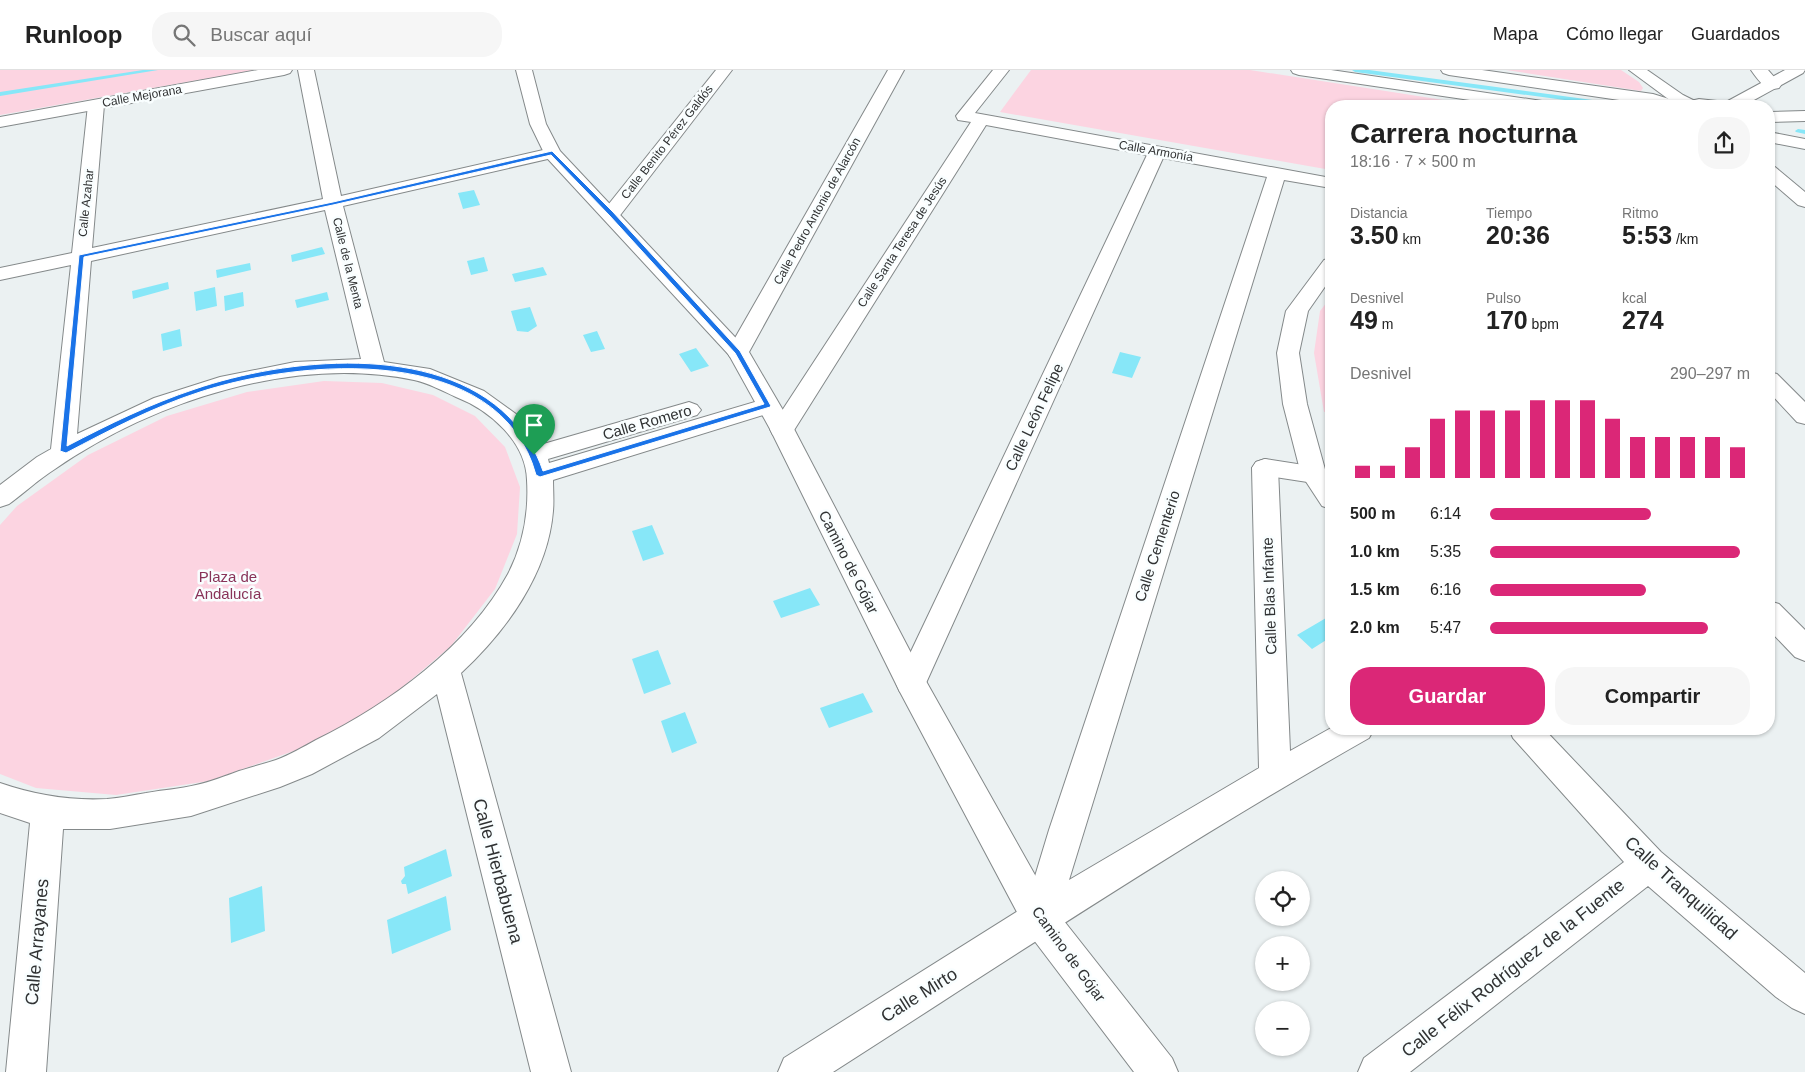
<!DOCTYPE html>
<html lang="es">
<meta charset="utf-8">
<style>
:root{--surface:#fff;--page:#f6f6f6;--text:#222;--muted:#767676;--line:#e0e0e0;--accent:#db2777}
body{margin:0;font-family:Helvetica,sans-serif;background:var(--page);color:var(--text);height:100vh;display:flex;flex-direction:column;font-size:19px;white-space:nowrap}
*{box-sizing:border-box;margin:0}
p{font-size:16px;color:var(--muted)}
.icon{flex:none;width:28px;height:28px;fill:none;stroke:currentColor;stroke-width:2;stroke-linecap:round;stroke-linejoin:round}
.map{position:relative;flex:1;overflow:hidden}
.drawer{position:absolute;left:1325px;top:30px;width:450px;height:635px;display:flex;flex-direction:column;background:var(--surface);border-radius:20px;box-shadow:0 1px 4px #0004}
.drawer>*{flex:none}
.buttons{position:absolute;left:1255px;top:801px;display:grid;gap:10px}
.buttons a{display:grid;place-items:center;width:55px;height:55px;border-radius:50%;background:var(--surface);box-shadow:0 1px 4px #0004;font-size:25px}
.pin{position:absolute;display:grid;place-items:center;width:42px;height:42px;color:#fff;margin:-51px -21px;border-radius:50% 50% 50% 0;rotate:-45deg;box-shadow:0 0 5px #0007}
.pin .icon{rotate:45deg}
.round{display:grid;place-items:center;flex:none;width:52px;height:52px;border-radius:20px;background:var(--page)}
.summary{display:flex;align-items:center;justify-content:space-between;height:85px;padding:0 25px}
h1{font-size:28px;font-weight:600;line-height:38px}
.figures{display:grid;grid-template-columns:repeat(3,1fr);gap:8px;height:85px;padding:5px 25px}
.figures div{display:grid;align-content:center}
.figures b{font-size:25px;font-weight:600}
.figures small{font-size:14px;font-weight:400}
.figures p{font-size:14px}
.chart{height:140px;padding:10px 25px}
.chart p{display:flex;justify-content:space-between}
.chart svg{width:100%;height:90px;margin-top:5px;stroke:var(--accent);stroke-width:6}
.cta{display:flex;gap:10px;margin-top:auto;padding:10px 25px}
.cta a{flex:1;height:58px;border-radius:20px;background:var(--accent);color:#fff;font-size:20px;font-weight:600;line-height:58px;text-align:center}
.cta a+a{background:var(--page);color:var(--text)}
ul{padding:0 25px;list-style:none;font-size:16px}
li{display:grid;grid-template-columns:80px 60px 1fr;align-items:center;height:38px}
li i{height:12px;border-radius:6px;background:var(--accent)}
header{display:flex;align-items:center;gap:30px;box-sizing:border-box;height:70px;padding:0 25px;background:var(--surface);border-bottom:1px solid var(--line)}
header strong{font-size:24px}
nav{display:flex;gap:28px;margin-inline-start:auto;font-size:18px}
.search{width:350px;height:45px;background:var(--page);display:flex;align-items:center;gap:12px;box-sizing:border-box;padding:0 18px;border-radius:20px;color:var(--muted);font-size:19px}
.map>svg:first-child{display:block}
.green{fill:#fcd4e1}
.water{fill:#87e7f8}
.lines{fill:none;stroke-linecap:round;stroke-linejoin:round}
.stream{fill:#87e7f8;fill-rule:evenodd}
.pedestrian-casing{stroke:#84898a;stroke-width:2}
.minor-casing{stroke:#84898a;stroke-width:2}
.tertiary-casing{stroke:#84898a;stroke-width:2}
.pedestrian{fill:#fff;fill-rule:evenodd}
.minor{fill:#fff;fill-rule:evenodd}
.tertiary{fill:#fff;fill-rule:evenodd}
.route{fill:#1a73e8;stroke:#fff;fill-rule:evenodd}
.labels{text-anchor:middle;dominant-baseline:central;stroke-width:5;stroke-linejoin:round;paint-order:stroke}
.far-street-label{font-size:12px;fill:#303233;stroke:#f9feff}
.street-label{font-size:15px;fill:#303233;stroke:#f9feff}
.park-label{font-size:15px;fill:#893359;stroke:#f9feff}
.near-street-label{font-size:18px;fill:#303233;stroke:#f9feff}
</style>
<header>
<strong>Runloop</strong>
<div class="search"><svg class="icon" aria-label="search" viewBox="0 0 24 24"><circle cx="10" cy="10" r="6"/><path d="M15 15l6 6"/></svg>Buscar aquí</div>
<nav><a>Mapa</a><a>Cómo llegar</a><a>Guardados</a></nav>
</header>
<div class="map">
<svg width="1805" height="1002" viewBox="0 0 1805 1002">
<rect width="100%" height="100%" fill="#ebf1f2"/>
<path class="green" d="M 0,0 L 255,0 L 0,45 Z
M 1031,0 L 1250,0 L 1482,36 L 1331,36 L 1331,100 L 1000,42 Z
M 1506,0 L 1621,0 L 1639,12 L 1643,18 L 1641,21 Z
M 1331,227 L 1331,341 L 1324,342 L 1314,283 L 1320,241 Z
M 324,311 L 382,313 L 433,325 L 475,346 L 505,377 L 520,417 L 517,464 L 495,519 L 451,576 L 385,632 L 302,678 L 209,711 L 116,725 L 36,718 L 0,704 L 0,455 L 17,436 L 88,385 L 167,346 L 247,322 Z"/>
<path class="water" d="M 474,120 L 480,135 L 463,139 L 458,123 Z
M 322,177 L 325,184 L 292,192 L 291,185 Z
M 484,187 L 488,201 L 471,205 L 467,191 Z
M 250,193 L 251,200 L 217,208 L 216,200 Z
M 543,197 L 547,205 L 515,212 L 512,204 Z
M 168,212 L 169,219 L 133,229 L 132,221 Z
M 215,217 L 217,236 L 196,241 L 194,222 Z
M 243,222 L 244,236 L 225,241 L 224,226 Z
M 327,222 L 329,230 L 297,238 L 295,230 Z
M 530,237 L 537,256 L 528,262 L 517,261 L 511,241 Z
M 180,259 L 182,276 L 163,281 L 161,264 Z
M 597,261 L 605,279 L 591,282 L 583,265 Z
M 696,278 L 709,296 L 691,302 L 679,284 Z
M 1120,282 L 1141,287 L 1132,308 L 1112,303 Z
M 652,455 L 664,484 L 643,491 L 632,461 Z
M 810,518 L 820,535 L 781,548 L 773,531 Z
M 1326,548 L 1331,552 L 1331,567 L 1312,579 L 1297,565 Z
M 658,580 L 671,614 L 644,624 L 632,589 Z
M 863,623 L 873,642 L 829,658 L 820,638 Z
M 685,642 L 697,673 L 672,683 L 661,651 Z
M 446,779 L 452,806 L 408,824 L 406,814 L 402,814 L 401,811 L 405,806 L 404,797 Z
M 262,816 L 265,861 L 231,873 L 229,828 Z
M 446,826 L 451,860 L 392,884 L 387,850 Z"/>
<g class="lines">
<path class="stream" d="M 143,0 L 158,0 L 0,26 L 0,22 Z
M 1352,0 L 1369,0 L 1622,34 L 1625,36 L 1609,36 L 1355,2 Z
M 1798,59 L 1805,60 L 1805,64 L 1796,62 L 1795,61 Z"/>
<defs>
<path id="pedestrian" d="M 1265,389 L 1323,398 L 1327,404 L 1323,410 L 1314,413 L 1256,404 L 1252,398 L 1256,392 Z"/>
<path id="minor" d="M 298,0 L 314,0 L 341,126 L 552,78 L 558,79 L 561,83 L 558,87 L 552,88 L 343,136 L 384,292 L 430,299 L 484,321 L 516,344 L 540,375 L 689,332 L 697,335 L 701,340 L 697,345 L 548,389 L 549,393 L 768,328 L 776,331 L 780,336 L 776,341 L 553,410 C 553,420 554,431 553,441 C 548,504 506,561 461,603 L 571,1002 L 531,1002 L 437,624 L 379,668 L 312,704 L 280,717 L 191,746 L 110,759 L 63,759 L 46,1002 L 6,1002 L 30,753 L 0,743 L 0,713 C 35,725 70,731 107,729 C 120,728 133,725 146,723 C 162,720 180,719 196,715 C 211,712 225,706 239,701 C 251,697 264,694 276,690 C 290,685 303,677 316,670 C 389,634 469,576 508,504 C 523,475 529,442 527,410 C 526,372 490,340 456,327 C 443,321 428,313 414,310 C 294,285 154,331 55,399 C 39,409 24,423 9,434 L 0,437 L 0,415 L 37,387 L 51,379 L 71,195 L 0,210 L 0,198 L 72,183 L 88,35 L 90,32 L 102,32 L 104,35 L 92,178 L 323,129 ZM 325,140 L 361,289 L 295,292 L 220,307 L 154,328 L 77,364 L 91,191 Z
M 716,0 L 732,0 L 618,148 L 611,150 L 604,148 L 601,144 L 604,140 Z
M 888,0 L 904,0 L 749,282 L 746,287 L 738,289 L 730,287 L 727,282 Z
M 993,0 L 1009,0 L 975,43 L 1331,108 L 1331,118 L 1284,110 L 1069,810 L 1259,698 L 1252,398 L 1256,392 L 1265,389 L 1274,392 L 1278,398 L 1290,681 L 1331,658 L 1374,659 L 1369,668 C 1185,772 1011,888 833,1002 L 778,1002 L 784,988 L 1026,836 L 1049,760 L 1267,107 L 1163,88 L 926,613 L 922,622 L 911,625 L 900,622 L 896,613 L 1147,85 L 986,55 L 791,365 L 782,367 L 773,365 L 770,359 L 971,52 L 958,50 L 956,46 Z
M 1629,0 L 1647,0 L 1683,25 L 1697,32 L 1699,35 L 1681,36 L 1671,31 Z
M 1751,0 L 1768,0 L 1781,15 L 1779,18 C 1766,22 1758,10 1751,0 Z
M 1805,41 L 1805,51 L 1769,52 L 1769,42 Z
M 1769,62 L 1805,69 L 1805,79 L 1769,72 Z
M 1331,188 L 1331,208 L 1308,241 L 1299,283 L 1307,334 L 1326,403 L 1331,410 L 1331,439 L 1322,436 L 1301,404 L 1283,334 L 1277,283 L 1286,241 L 1324,190 Z
M 1769,302 L 1777,304 L 1805,332 L 1805,354 L 1797,352 L 1769,322 Z
M 1769,531 L 1779,534 L 1805,560 L 1805,591 L 1795,587 L 1769,560 Z
M 1509,659 L 1544,659 L 1661,782 L 1805,903 L 1805,944 L 1792,938 L 1776,927 L 1648,816 L 1410,1002 L 1358,1002 L 1364,988 L 1624,792 L 1513,668 Z"/>
<path id="tertiary" d="M 258,0 L 292,0 L 290,3 L 284,5 L 0,57 L 0,47 Z
M 516,0 L 532,0 L 546,54 L 560,81 L 749,282 L 794,359 L 922,604 L 1053,837 L 1172,988 L 1178,1002 L 1134,1002 L 1027,861 L 900,622 L 770,359 L 729,285 L 546,87 L 530,54 Z
M 1291,0 L 1331,0 L 1542,31 L 1548,33 L 1550,36 L 1511,36 L 1299,5 L 1293,3 Z
M 1441,0 L 1482,0 L 1653,24 L 1682,33 L 1699,29 L 1726,32 L 1785,0 L 1805,0 L 1803,3 L 1743,36 L 1660,36 L 1449,5 L 1443,3 Z
M 1769,96 L 1775,97 L 1805,122 L 1805,137 L 1798,135 L 1769,110 Z"/>
</defs>
<use href="#pedestrian" class="pedestrian-casing"/>
<use href="#minor" class="minor-casing"/>
<use href="#tertiary" class="tertiary-casing"/>
<use href="#pedestrian" class="pedestrian"/>
<use href="#minor" class="minor"/>
<use href="#tertiary" class="tertiary"/>
</g>
<path class="route" d="M 552,81 L 613,142 L 740,281 L 771,336 L 770,337 L 540,407 L 536,405 C 500,272 301,289 200,322 C 153,337 110,360 66,383 L 60,381 L 79,185 L 333,132 ZM 551,85 L 609,145 L 735,283 L 764,334 L 543,401 C 536,380 525,364 509,347 C 435,272 286,288 195,319 C 150,334 109,354 67,376 L 84,187 L 333,135 Z"/>
<g class="labels">
<g class="far-street-label">
<text transform="translate(142 26) rotate(-10)">Calle Mejorana</text>
<text transform="translate(667 72) rotate(-52)">Calle Benito Pérez Galdós</text>
<text transform="translate(1156 81) rotate(10)">Calle Armonía</text>
<text transform="translate(86 133) rotate(-84)">Calle Azahar</text>
<text transform="translate(817 141) rotate(-61)">Calle Pedro Antonio de Alarcón</text>
<text transform="translate(902 172) rotate(-57)">Calle Santa Teresa de Jesús</text>
<text transform="translate(348 193) rotate(76)">Calle de la Menta</text>
</g>
<g class="street-label">
<text transform="translate(1034 347) rotate(-65)">Calle León Felipe</text>
<text transform="translate(647 352) rotate(-16)">Calle Romero</text>
<text transform="translate(1157 476) rotate(-72)">Calle Cementerio</text>
<text transform="translate(849 492) rotate(63)">Camino de Gójar</text>
<text transform="translate(1269 526) rotate(-92)">Calle Blas Infante</text>
<text transform="translate(1069 884) rotate(54)">Camino de Gójar</text>
</g>
<g class="park-label">
<text x="228" y="506">Plaza de<tspan x="228" dy="17">Andalucía</tspan></text>
</g>
<g class="near-street-label">
<text transform="translate(498 801) rotate(75)">Calle Hierbabuena</text>
<text transform="translate(1681 818) rotate(42)">Calle Tranquilidad</text>
<text transform="translate(37 872) rotate(-85)">Calle Arrayanes</text>
<text transform="translate(1513 898) rotate(-38)">Calle Félix Rodríguez de la Fuente</text>
<text transform="translate(919 925) rotate(-32)">Calle Mirto</text>
</g>
</g>
</svg>
<div class="buttons">
<a><svg class="icon" aria-label="locate" viewBox="0 0 24 24"><circle cx="12" cy="12" r="6"/><path d="M12 2v4M12 18v4M2 12h4M18 12h4"/></svg></a>
<a>+</a>
<a>−</a>
</div>
<div class="pin" style="left:534px;top:385px;background:#1e9e55"><svg class="icon" aria-label="arrive" viewBox="0 0 24 24"><path d="M6 21V4h12l-3 4 3 4H6"/></svg></div>
<section class="drawer">
<div class="summary"><div><h1>Carrera nocturna</h1><p>18:16 · 7 × 500 m</p></div><a class="round"><svg class="icon" aria-label="share" viewBox="0 0 24 24"><path d="M12 15V3M7 8l5-5 5 5M5 13v7h14v-7"/></svg></a></div>
<div class="figures">
<div><p>Distancia</p><b>3.50<small> km</small></b></div>
<div><p>Tiempo</p><b>20:36</b></div>
<div><p>Ritmo</p><b>5:53<small> /km</small></b></div>
</div>
<div class="figures">
<div><p>Desnivel</p><b>49<small> m</small></b></div>
<div><p>Pulso</p><b>170<small> bpm</small></b></div>
<div><p>kcal</p><b>274</b></div>
</div>
<div class="chart"><p><span>Desnivel</span>290–297 m</p>
<svg viewBox="0 0 160 44" preserveAspectRatio="none"><path d="M5 44V38M15 44V38M25 44V29M35 44V15M45 44V11M55 44V11M65 44V11M75 44V6M85 44V6M95 44V6M105 44V15M115 44V24M125 44V24M135 44V24M145 44V24M155 44V29"/></svg>
</div>
<ul>
<li><b>500 m</b>6:14<i style="width:62%"></i></li>
<li><b>1.0 km</b>5:35<i style="width:96%"></i></li>
<li><b>1.5 km</b>6:16<i style="width:60%"></i></li>
<li><b>2.0 km</b>5:47<i style="width:84%"></i></li>
</ul>
<div class="cta"><a>Guardar</a><a>Compartir</a></div>
</section>
</div>
